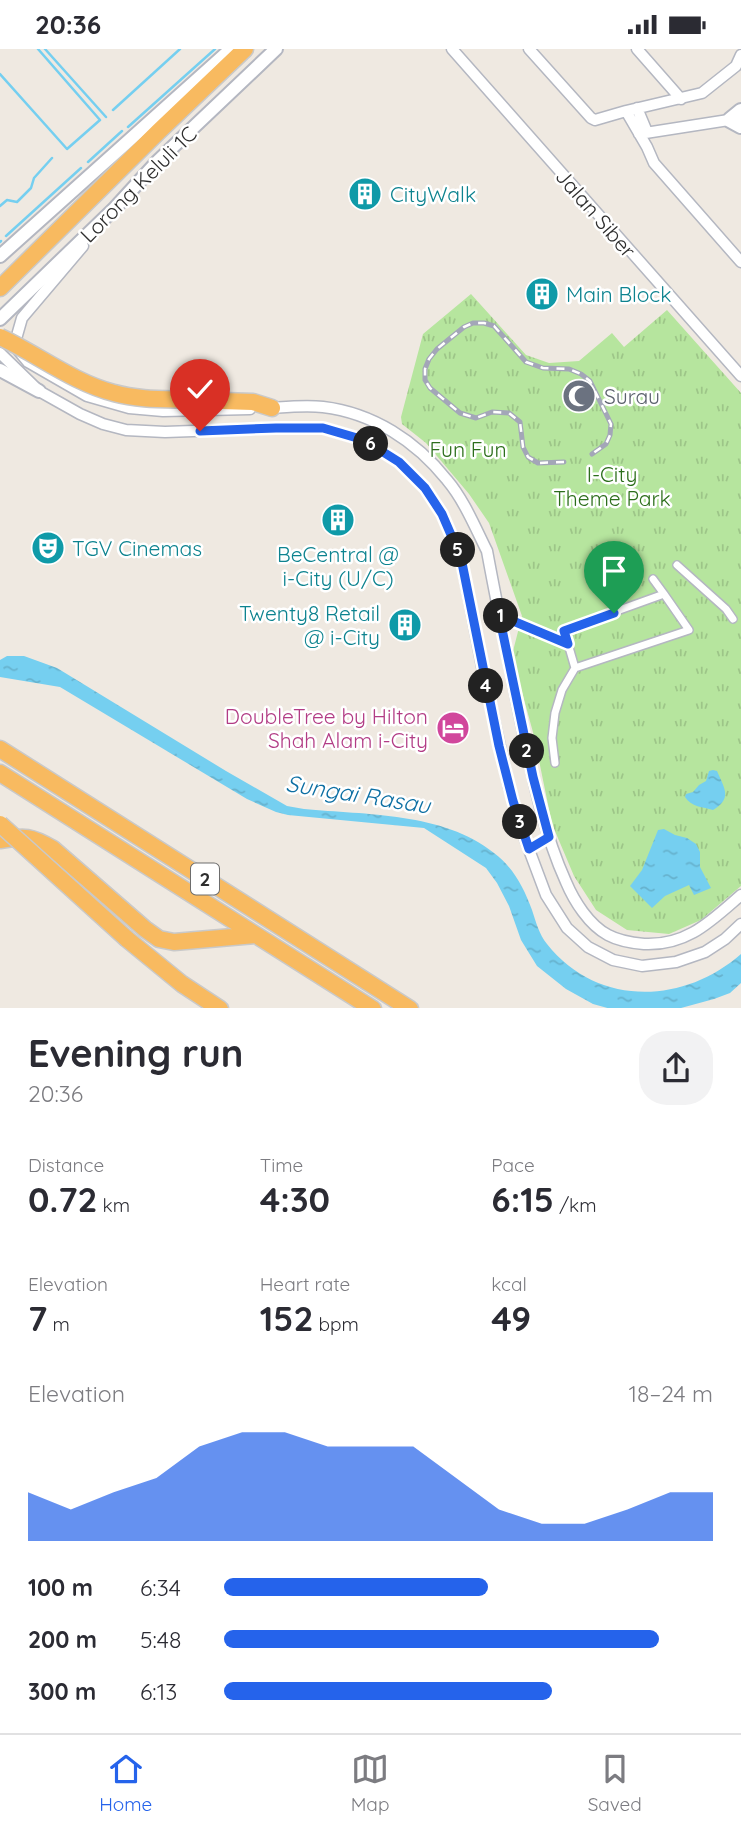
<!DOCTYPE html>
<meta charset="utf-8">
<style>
:root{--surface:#fff;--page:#f2f2f3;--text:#2b2b33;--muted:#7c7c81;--line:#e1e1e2;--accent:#2563eb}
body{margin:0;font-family:Quicksand,sans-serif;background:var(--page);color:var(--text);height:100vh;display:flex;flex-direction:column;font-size:26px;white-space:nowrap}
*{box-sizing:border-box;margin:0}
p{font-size:23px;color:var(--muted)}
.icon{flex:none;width:38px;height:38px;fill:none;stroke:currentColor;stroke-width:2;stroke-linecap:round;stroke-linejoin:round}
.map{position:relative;height:959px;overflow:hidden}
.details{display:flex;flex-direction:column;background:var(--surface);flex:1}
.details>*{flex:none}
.pin{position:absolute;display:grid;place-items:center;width:60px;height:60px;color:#fff;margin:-72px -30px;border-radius:50% 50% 50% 0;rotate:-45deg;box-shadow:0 0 7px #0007}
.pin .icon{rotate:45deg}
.km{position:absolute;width:35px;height:35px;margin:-18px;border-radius:50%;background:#222;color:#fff;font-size:19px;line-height:35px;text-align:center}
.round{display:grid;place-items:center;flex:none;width:74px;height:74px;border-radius:28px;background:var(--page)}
.overview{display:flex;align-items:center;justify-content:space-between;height:119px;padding:0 28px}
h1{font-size:38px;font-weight:700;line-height:52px}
.stats{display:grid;grid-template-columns:repeat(3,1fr);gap:10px;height:119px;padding:7px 28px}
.stats div{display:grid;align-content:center}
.stats b{font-size:35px;font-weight:700}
.stats small{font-size:19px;font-weight:400}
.stats p{font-size:19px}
.chart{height:196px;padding:14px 28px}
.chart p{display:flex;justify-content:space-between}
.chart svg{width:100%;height:126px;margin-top:7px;fill:var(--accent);opacity:.7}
ul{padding:0 28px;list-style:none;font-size:23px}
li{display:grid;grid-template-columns:112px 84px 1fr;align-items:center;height:52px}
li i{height:18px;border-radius:9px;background:var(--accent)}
.status{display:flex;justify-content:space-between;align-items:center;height:49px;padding:0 35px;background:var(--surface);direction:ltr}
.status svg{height:19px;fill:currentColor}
.tabs{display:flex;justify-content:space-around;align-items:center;height:98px;border-top:2px solid var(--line);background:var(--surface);font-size:19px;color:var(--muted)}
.tabs a{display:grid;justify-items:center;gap:4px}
.tabs .on{color:var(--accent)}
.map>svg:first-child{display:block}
.park{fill:url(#park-tufts)}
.water{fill:url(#water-ripples)}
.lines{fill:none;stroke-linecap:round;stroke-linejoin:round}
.stream{stroke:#75cff0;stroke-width:2.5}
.pedestrian-casing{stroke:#b4b7c1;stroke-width:10}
.minor-casing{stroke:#b4b7c1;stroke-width:13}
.tertiary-casing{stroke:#b4b7c1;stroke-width:16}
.secondary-casing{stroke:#b4b7c1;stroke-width:18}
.trunk-casing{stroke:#c9c9c9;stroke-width:19}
.pedestrian{stroke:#fff;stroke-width:7}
.minor{stroke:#fff;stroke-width:10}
.tertiary{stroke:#fff;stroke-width:12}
.secondary{stroke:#fff;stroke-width:14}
.trunk{stroke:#f8ba60;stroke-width:16}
.rail-casing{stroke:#a3a6b8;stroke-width:5}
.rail{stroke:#fff;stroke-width:2.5;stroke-dasharray:8;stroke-linecap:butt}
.trunk-bridge-casing{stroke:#c9c9c9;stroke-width:19;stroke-linecap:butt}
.trunk-bridge{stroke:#f8ba60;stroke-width:16}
.route-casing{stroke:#fff;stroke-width:14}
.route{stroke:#2563eb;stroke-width:9}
.labels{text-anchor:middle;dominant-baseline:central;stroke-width:5;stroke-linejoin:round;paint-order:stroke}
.shield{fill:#fff;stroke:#6d6d6d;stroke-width:2}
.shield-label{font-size:19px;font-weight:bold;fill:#2e2e2e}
.street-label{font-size:21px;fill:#2e2e2e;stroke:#fff}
.culture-label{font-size:21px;fill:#0d838f;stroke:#fff;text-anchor:start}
.worship-label{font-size:21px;fill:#5b616d;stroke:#fff;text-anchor:start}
.park-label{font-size:21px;fill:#2c6e1b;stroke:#fff}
.hotel-label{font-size:21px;fill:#b23c85;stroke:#fff;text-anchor:end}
.water-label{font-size:23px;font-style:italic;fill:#0d6fa3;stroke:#fff}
</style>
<div class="status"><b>20:36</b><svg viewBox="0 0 49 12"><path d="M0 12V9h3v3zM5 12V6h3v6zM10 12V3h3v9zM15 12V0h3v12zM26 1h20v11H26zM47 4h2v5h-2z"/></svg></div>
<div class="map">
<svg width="741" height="960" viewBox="0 0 741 960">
<defs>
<pattern id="park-tufts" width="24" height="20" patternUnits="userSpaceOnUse" patternTransform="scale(1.75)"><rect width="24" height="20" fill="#b6e59e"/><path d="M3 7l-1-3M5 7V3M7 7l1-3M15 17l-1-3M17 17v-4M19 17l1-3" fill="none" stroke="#9dc588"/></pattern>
<pattern id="water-ripples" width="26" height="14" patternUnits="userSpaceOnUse" patternTransform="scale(1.75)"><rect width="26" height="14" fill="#75cff0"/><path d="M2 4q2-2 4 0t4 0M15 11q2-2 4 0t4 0" fill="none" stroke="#66b2ce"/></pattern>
</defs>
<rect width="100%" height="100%" fill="#efe9e1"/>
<path class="park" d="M 471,245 L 526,306 L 549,314 L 579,312 L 612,284 L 624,298 L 667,261 L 741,344 L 741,837 L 701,871 L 669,885 L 627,881 L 596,861 L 574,827 L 552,775 L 534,687 L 513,610 L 513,602 L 522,567 L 489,474 L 469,445 L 426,394 L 402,375 L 401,368 L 423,285 Z"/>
<path class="water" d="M 7,607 L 24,607 L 57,619 L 226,722 L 287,757 L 304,760 C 366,766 443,763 494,804 C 513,818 524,839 532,861 C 536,873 539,885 547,895 C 597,958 683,956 741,905 L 741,934 L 730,944 L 714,950 L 681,959 L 611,960 L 593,955 L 566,940 L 537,917 L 521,891 L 509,857 L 497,834 L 486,819 L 424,779 L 288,766 L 276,763 L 247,750 L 60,638 L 0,628 L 0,611 Z
M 713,721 L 717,722 C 724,739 733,749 713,761 C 703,758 691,758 685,748 L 686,745 L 693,743 L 699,736 L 706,732 L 709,722 Z
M 664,780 L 675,786 L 687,789 L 696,795 L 700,803 L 700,818 L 711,839 L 694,846 L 689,836 L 665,847 L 652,859 L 630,837 L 642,821 L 658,781 Z"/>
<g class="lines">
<path class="stream" d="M 45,0 L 106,68
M 0,25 L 67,100 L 100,71 L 38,0
M 113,61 L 180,0
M 128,78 L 215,0
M 88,113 L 122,82
M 0,157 L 7,151 L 17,153 L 31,139 L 34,129 L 52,109
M 6,187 L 81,119
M 0,193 L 1,192
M 86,198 L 97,184"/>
<defs>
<path id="pedestrian" d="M 677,516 L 726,560 L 733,570
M 500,567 L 568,595
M 575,619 L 564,581 L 664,545 L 653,530
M 555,714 L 552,689 L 555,664 L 562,641 L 575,619 L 689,581 L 664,545"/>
<path id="minor" d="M 452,0 L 741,327
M 529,0 L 591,69 L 595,71 L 626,62 L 702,44 L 736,17 L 741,6
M 637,0 L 681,50
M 637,59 L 647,83
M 626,62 L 647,98 L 654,114 L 741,213
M 639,85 L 735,70
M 83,197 L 22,269 L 16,290 L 18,301 L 28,313 L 87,347 L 129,359 L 163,362 L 250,360
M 0,304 L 39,342 L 80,365 L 103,375 L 126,381 L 165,383 L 276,379 L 323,379 L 364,391 L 399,413 L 425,439 L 442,465 L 461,509 L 482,617 L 509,738 L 525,790 L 546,846 L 567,879 L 588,898 L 613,911 L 642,917 L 676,913 L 705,903 L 725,890 L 741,875
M 269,359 C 286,358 306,356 323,358 C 373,364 416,392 447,431 C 464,451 475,478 487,502 C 497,556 508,610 519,664 C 531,721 542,780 566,833 C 574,852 589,876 608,886 C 619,892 633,894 644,895 C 687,897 711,872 741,846
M 529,800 L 549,788"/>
<path id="tertiary" d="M 0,207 L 231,0
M 0,270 L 115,159 L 158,112 L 276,0
M 0,321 L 39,342"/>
<path id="secondary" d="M 741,62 L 730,71 L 741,77"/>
<path id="trunk" d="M 0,239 L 159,82 L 245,0
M 191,351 L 253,353 L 272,359
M 0,700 L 410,960
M 0,724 L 373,960
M 0,791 C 25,787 31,787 53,800 L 145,880 L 159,890 L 174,893 L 256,886
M 127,890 L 182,935 L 220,960"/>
</defs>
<use href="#pedestrian" class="pedestrian-casing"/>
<use href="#minor" class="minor-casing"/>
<use href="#tertiary" class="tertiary-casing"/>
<use href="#secondary" class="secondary-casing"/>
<use href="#trunk" class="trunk-casing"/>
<use href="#pedestrian" class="pedestrian"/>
<use href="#minor" class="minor"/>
<use href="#tertiary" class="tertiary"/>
<use href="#secondary" class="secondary"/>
<use href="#trunk" class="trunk"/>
<defs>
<path id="rail" d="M 564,413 L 538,414 L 528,408 L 523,398 L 520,373 L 509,364 L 492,363 L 476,369 L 460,364 L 430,339 L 425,331 L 425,320 L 429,310 L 437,300 L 464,278 L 473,274 L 484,274 L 494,277 L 526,313 L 543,319 L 569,320 L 581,325 L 590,332 L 611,375 L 610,386 L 606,395 L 592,405"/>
</defs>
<use href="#rail" class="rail-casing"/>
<use href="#rail" class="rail"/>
<defs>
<path id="trunk-bridge" d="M 0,288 C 37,305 74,334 114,344 C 139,351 165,350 191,351
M 0,775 L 127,890"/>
</defs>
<use href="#trunk-bridge" class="trunk-bridge-casing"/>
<use href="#trunk-bridge" class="trunk-bridge"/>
</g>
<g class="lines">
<defs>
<path id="route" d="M 200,382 L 276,379 L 323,379 L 364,391 L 399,413 L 425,439 L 442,465 L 461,509 L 499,697 L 513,752 L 529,800 L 549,788 L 533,728 L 499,566 L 568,595 L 564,582 L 614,564"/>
</defs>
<use href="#route" class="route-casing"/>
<use href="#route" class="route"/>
</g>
<defs>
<symbol id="building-disc" viewBox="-11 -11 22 22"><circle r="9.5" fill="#0f9aa8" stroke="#fff"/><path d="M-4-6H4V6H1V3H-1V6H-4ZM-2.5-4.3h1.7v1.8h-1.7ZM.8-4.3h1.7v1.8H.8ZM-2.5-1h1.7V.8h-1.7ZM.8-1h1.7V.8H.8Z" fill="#fff"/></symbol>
<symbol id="mosque-disc" viewBox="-11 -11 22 22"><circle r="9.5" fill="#6b7280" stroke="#fff"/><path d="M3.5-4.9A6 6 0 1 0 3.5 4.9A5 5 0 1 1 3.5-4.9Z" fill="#fff"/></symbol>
<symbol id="theatre-disc" viewBox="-11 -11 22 22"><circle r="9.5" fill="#0f9aa8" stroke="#fff"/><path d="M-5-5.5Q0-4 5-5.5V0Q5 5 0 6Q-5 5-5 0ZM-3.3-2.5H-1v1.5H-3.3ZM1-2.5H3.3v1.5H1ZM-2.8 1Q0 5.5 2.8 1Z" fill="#fff"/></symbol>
<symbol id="hotel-disc" viewBox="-11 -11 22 22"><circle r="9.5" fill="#d1479c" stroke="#fff"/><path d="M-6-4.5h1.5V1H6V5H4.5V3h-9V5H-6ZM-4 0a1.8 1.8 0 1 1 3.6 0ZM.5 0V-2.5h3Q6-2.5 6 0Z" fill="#fff"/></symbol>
</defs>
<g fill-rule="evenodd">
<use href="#building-disc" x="346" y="126" width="38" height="38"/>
<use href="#building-disc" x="523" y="226" width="38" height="38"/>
<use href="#mosque-disc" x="560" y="328" width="38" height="38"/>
<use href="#building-disc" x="319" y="452" width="38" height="38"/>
<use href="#theatre-disc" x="29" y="480" width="38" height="38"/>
<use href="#building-disc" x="386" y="557" width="38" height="38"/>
<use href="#hotel-disc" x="434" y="660" width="38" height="38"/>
</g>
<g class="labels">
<rect class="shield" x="191" y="814.5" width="28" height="31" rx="5"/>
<g class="shield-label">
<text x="205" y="830">2</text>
</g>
<g class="street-label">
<text transform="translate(138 135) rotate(-45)">Lorong Keluli 1C</text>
<text transform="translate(596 164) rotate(49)">Jalan Siber</text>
</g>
<g class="culture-label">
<text x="390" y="145">CityWalk</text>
<text x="566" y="245">Main Block</text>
<text x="72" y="499">TGV Cinemas</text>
<text x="338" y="505" text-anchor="middle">BeCentral @<tspan x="338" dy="24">i-City (U/C)</tspan></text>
<text x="380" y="564" text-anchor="end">Twenty8 Retail<tspan x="380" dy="24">@ i-City</tspan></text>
</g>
<g class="worship-label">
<text x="604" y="347">Surau</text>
</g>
<g class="park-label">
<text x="468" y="400">Fun Fun</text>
<text x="612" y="425">I-City<tspan x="612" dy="24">Theme Park</tspan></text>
</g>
<g class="hotel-label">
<text x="428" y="667">DoubleTree by Hilton<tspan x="428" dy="24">Shah Alam i-City</tspan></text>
</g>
<g class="water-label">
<text transform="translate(358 745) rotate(9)">Sungai Rasau</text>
</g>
</g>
</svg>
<div class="pin" style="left:614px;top:564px;background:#1e9e55"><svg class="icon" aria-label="arrive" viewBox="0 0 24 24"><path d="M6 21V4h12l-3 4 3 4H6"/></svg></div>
<div class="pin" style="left:200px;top:382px;background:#d93025"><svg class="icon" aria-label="check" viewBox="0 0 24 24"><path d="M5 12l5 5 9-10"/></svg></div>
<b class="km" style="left:501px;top:567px">1</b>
<b class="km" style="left:527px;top:702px">2</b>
<b class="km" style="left:520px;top:773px">3</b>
<b class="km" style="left:486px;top:637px">4</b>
<b class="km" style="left:458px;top:501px">5</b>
<b class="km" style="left:371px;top:395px">6</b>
</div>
<section class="details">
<div class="overview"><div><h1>Evening run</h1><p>20:36</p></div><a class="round"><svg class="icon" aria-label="share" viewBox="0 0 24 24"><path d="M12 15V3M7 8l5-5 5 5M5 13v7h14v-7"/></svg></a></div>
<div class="stats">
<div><p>Distance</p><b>0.72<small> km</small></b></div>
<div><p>Time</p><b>4:30</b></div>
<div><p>Pace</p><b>6:15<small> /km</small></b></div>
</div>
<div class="stats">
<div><p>Elevation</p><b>7<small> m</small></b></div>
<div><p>Heart rate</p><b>152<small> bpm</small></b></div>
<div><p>kcal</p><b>49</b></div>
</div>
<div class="chart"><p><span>Elevation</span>18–24 m</p>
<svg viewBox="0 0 160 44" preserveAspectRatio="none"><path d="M0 44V27L10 33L20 27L30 22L40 11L50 6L60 6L70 11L80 11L90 11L100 22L110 33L120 38L130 38L140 33L150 27L160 27V44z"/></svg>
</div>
<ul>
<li><b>100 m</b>6:34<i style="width:54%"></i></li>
<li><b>200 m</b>5:48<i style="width:89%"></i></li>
<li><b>300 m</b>6:13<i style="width:67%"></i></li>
</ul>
</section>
<nav class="tabs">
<a class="on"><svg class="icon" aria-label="home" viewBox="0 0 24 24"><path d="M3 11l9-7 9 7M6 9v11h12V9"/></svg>Home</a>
<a><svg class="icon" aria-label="map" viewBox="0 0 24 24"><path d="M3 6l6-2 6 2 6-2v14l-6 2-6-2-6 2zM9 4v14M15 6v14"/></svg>Map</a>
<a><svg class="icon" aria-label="saved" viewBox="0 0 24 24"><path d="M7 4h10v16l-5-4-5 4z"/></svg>Saved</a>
</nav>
